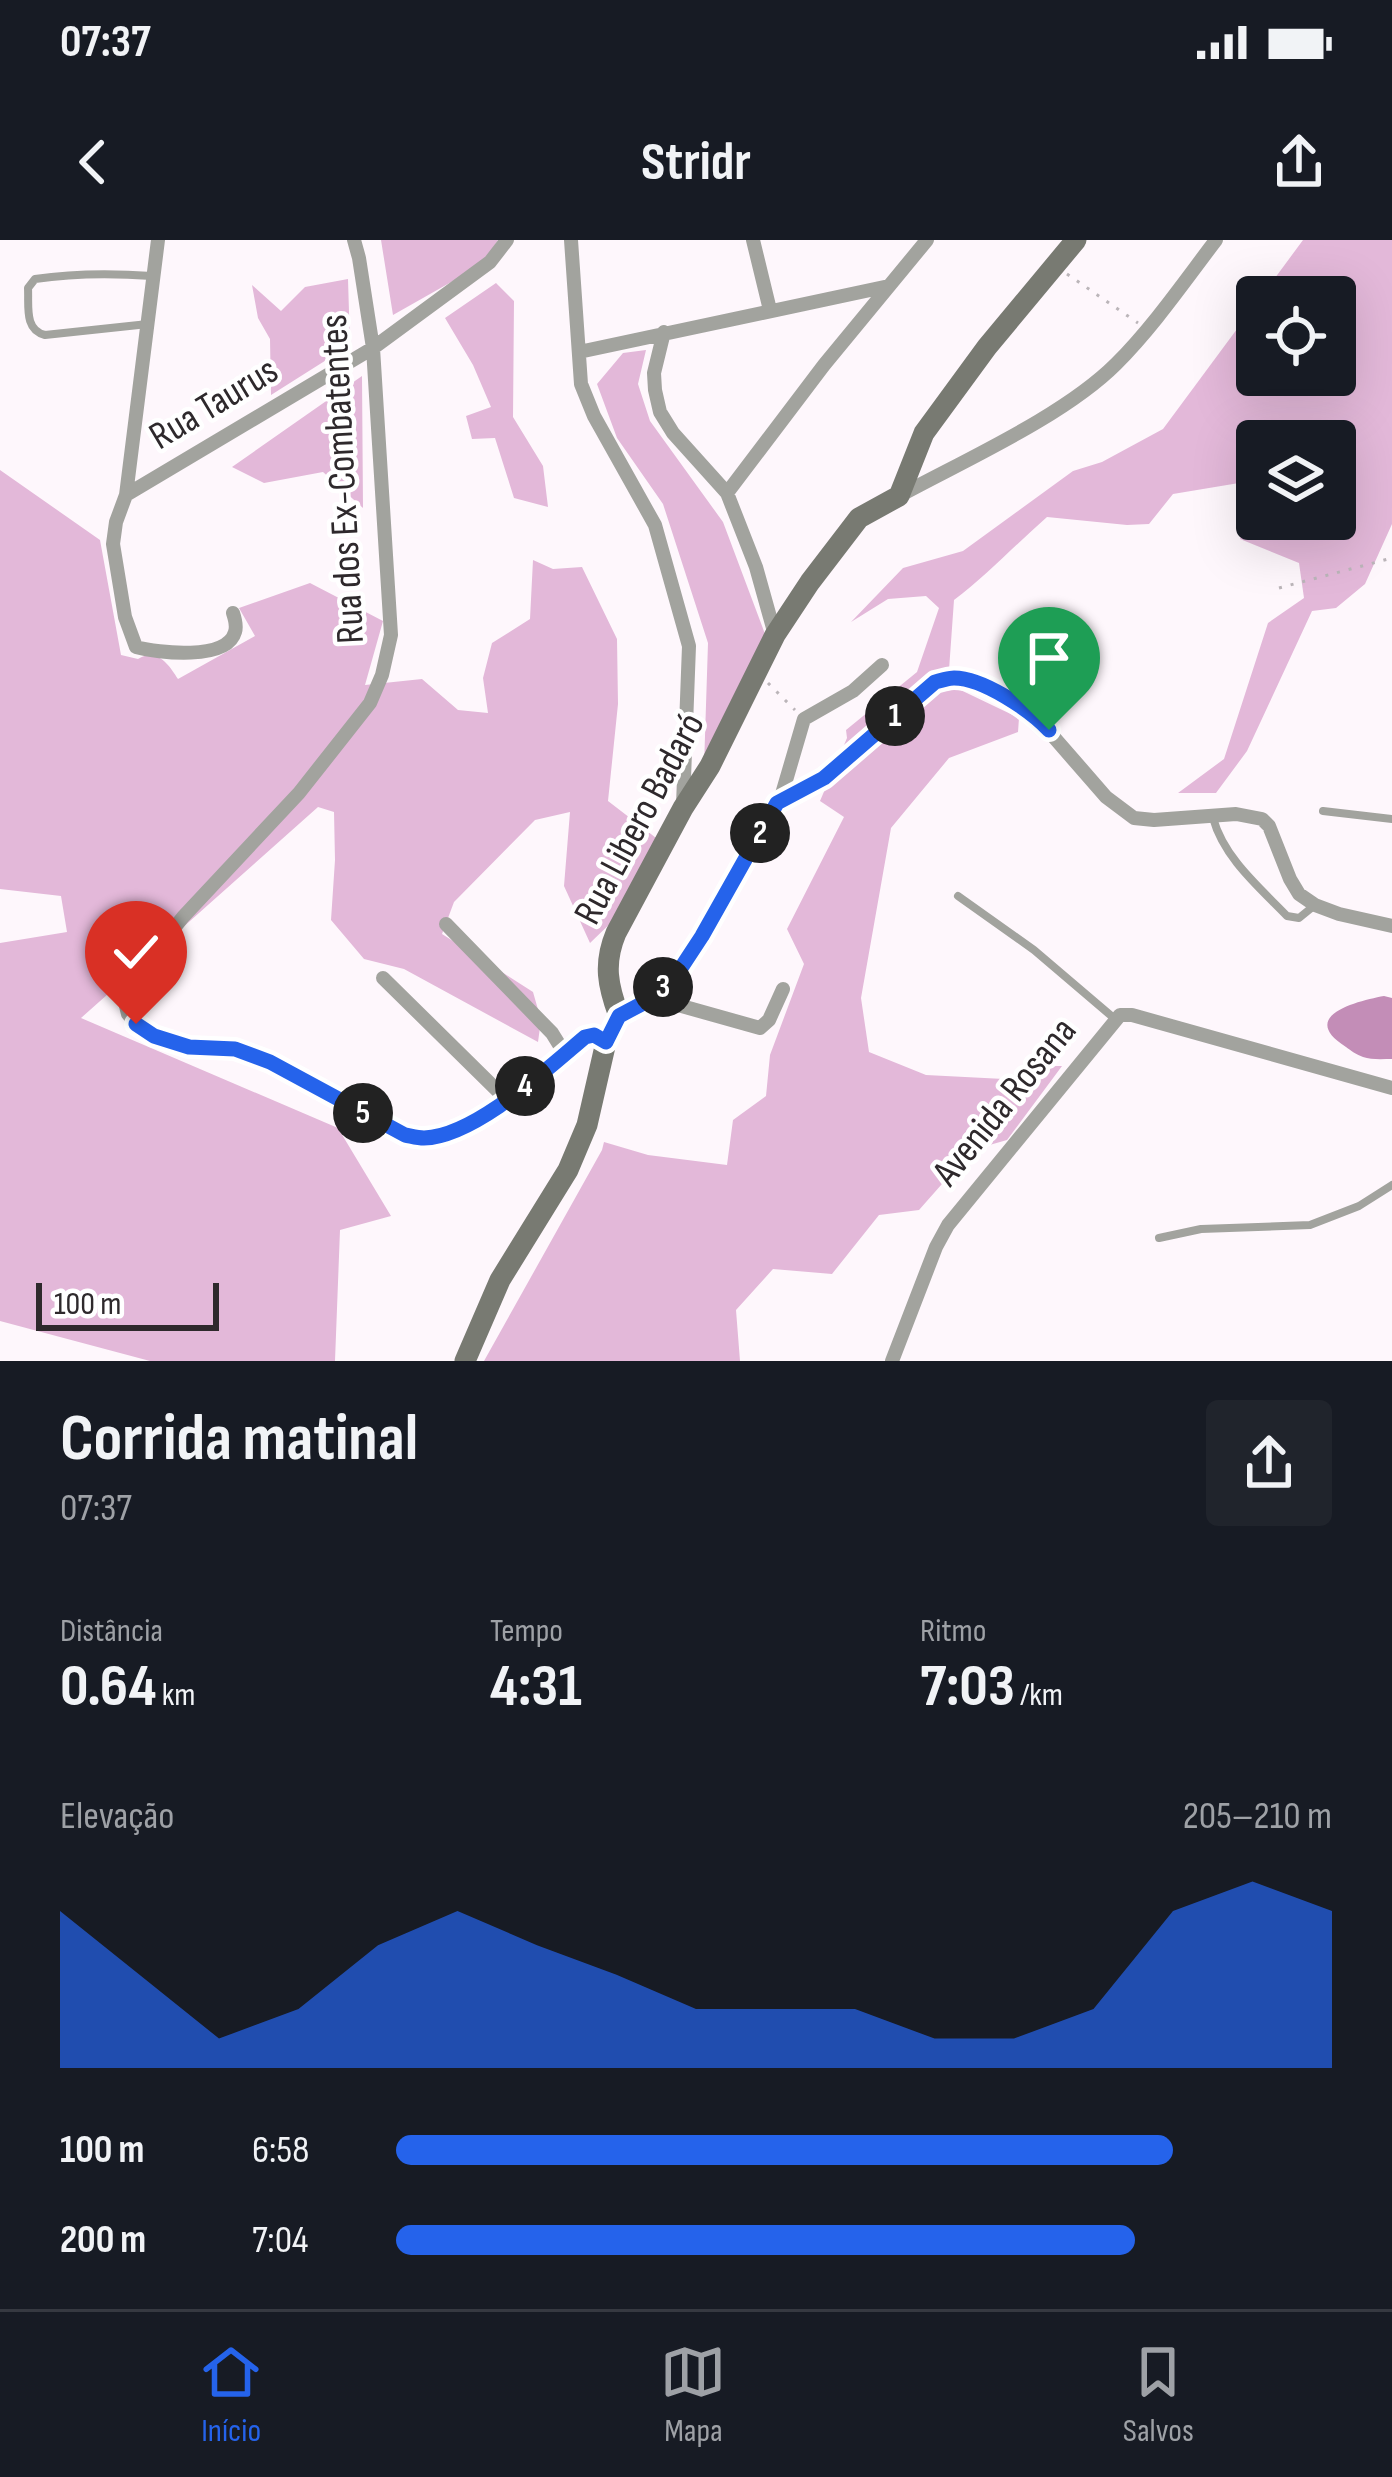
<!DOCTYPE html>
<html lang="pt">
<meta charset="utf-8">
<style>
:root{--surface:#171b24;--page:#20242c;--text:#f1f3f6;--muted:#9ea1a6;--line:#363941;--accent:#2563eb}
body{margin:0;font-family:"Sofia Sans Condensed",sans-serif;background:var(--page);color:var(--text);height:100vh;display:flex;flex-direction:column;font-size:45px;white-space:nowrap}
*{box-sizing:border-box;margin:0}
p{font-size:39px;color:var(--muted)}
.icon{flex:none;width:66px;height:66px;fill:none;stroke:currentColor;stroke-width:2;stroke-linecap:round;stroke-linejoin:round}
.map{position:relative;height:1121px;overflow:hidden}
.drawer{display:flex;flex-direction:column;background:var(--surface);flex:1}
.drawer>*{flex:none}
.buttons{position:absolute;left:1236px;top:36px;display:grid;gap:24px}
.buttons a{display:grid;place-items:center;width:120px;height:120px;border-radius:12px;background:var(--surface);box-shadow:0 12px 48px #0002;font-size:60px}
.scale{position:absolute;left:36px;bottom:30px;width:183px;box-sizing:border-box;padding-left:12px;border:6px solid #2e292c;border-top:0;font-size:33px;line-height:42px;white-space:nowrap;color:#2e292c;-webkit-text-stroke:9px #fff;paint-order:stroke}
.pin{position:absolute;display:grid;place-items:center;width:102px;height:102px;color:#fff;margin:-123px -51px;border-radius:50% 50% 50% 0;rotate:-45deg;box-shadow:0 0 12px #0007}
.pin .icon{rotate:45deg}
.km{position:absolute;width:60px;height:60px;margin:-30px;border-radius:50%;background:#222;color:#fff;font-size:33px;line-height:60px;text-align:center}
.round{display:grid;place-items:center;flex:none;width:126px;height:126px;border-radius:12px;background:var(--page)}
.overview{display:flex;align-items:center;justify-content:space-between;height:204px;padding:0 60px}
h1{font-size:66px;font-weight:700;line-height:90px}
.metrics{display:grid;grid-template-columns:repeat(3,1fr);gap:18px;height:204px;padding:12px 60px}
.metrics div{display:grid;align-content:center}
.metrics b{font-size:60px;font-weight:700}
.metrics small{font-size:33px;font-weight:400}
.metrics p{font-size:33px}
.chart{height:336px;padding:24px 60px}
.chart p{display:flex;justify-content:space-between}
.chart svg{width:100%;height:216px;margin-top:12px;fill:var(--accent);opacity:.7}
ul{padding:0 60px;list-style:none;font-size:39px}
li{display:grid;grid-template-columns:192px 144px 1fr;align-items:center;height:90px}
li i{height:30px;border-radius:15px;background:var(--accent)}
.status{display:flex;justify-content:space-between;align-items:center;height:84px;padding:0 60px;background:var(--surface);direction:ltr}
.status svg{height:33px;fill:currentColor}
header{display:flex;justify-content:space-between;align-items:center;height:156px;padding:0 60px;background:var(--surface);font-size:54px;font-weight:700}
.menu{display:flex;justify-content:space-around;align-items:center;height:168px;border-top:3px solid var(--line);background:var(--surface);font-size:33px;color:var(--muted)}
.menu a{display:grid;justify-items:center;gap:6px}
.menu .active{color:var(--accent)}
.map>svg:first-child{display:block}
.green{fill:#e3b8d9;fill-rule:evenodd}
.water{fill:#c38db7}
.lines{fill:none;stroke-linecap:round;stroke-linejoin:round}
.path{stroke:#bbb5b9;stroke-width:3;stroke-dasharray:3 9;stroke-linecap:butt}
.lane{stroke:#a2a39e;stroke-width:8}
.street{stroke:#a2a39e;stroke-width:14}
.secondary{stroke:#787a72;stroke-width:21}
.route-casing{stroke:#fff;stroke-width:24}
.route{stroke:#2563eb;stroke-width:15}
.labels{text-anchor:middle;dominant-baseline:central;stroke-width:9;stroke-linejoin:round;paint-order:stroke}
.street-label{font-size:39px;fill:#2e292c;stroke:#fff}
</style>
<div class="status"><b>07:37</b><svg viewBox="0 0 49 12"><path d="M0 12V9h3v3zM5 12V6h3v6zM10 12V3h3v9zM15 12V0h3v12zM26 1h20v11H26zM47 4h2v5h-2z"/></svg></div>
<header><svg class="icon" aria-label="back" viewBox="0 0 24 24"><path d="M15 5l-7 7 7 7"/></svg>Stridr<svg class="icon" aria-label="share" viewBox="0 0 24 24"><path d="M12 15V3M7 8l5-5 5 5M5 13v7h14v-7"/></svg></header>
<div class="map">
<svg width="1392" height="1121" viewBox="0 0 1392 1121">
<rect width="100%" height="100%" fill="#fef7fc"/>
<path class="green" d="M 381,0 L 498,0 L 483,24 L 393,75 Z
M 1303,0 L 1392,0 L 1392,284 L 1365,344 L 1336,368 L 1312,371 L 1247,511 L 1216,553 L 1178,553 L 1224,519 L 1268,383 L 1304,358 L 1299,323 L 1240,299 L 1255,254 L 1239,243 L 1173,254 L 1149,284 L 1127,285 L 1047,277 C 1015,305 987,335 954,360 L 948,444 L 1019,478 L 1018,492 L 949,518 L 891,588 L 861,758 L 869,812 L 926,835 L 1004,839 L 1031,826 L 1062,826 L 1007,900 L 972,910 L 919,970 L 879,975 L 832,1034 L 773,1029 L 736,1070 L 740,1121 L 484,1121 L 602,910 L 604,902 L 648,915 L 727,925 L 733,880 L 766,856 L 770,815 L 804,724 L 787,689 L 844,577 L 820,561 L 847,498 L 846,490 L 917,432 L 939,368 L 926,356 L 888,359 L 851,382 L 903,328 L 963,311 L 1073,231 L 1102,222 L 1163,189 L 1257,62 L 1257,135 L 1335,135 L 1335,57 L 1261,57 ZM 1257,201 L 1335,201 L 1335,279 L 1257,279 Z
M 348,39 L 350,105 L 271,155 L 270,99 L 258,78 L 252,45 L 281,71 L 305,47 Z
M 496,43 L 514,61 L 513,177 L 543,226 L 548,267 L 514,258 L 495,198 L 472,199 L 466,176 L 491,167 L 473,125 L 445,78 Z
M 646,110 L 638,144 L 650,181 L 723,282 L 768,402 L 704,527 L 708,403 L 663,264 L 617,198 L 597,144 L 623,113 Z
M 362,136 L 363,268 L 323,232 L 264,243 L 232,227 Z
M 0,230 L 100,300 L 121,415 L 138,419 C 157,407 169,425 178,439 L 255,396 L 239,368 L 310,343 L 383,381 L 365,445 L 422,439 L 458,470 L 488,473 L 483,438 L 492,403 L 530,379 L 533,320 L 553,329 L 582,327 L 617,399 L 618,464 L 608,561 L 660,601 L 618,676 L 590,703 L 564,646 L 570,572 L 535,580 L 454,662 L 442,694 L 533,752 L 541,780 L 538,802 L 404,729 L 364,719 L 331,680 L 335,620 L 334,572 L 318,567 L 81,778 L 338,888 L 391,976 L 340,990 L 335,1121 L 150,1121 L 0,1081 L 0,703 L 67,692 L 61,656 L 0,649 Z"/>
<path class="water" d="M 1384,756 L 1392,758 L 1392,819 C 1383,819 1371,820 1363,817 C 1357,815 1350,810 1346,807 C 1297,776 1357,761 1384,756 Z"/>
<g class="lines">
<path class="path" d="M 1067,34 L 1138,83
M 1279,348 L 1392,318
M 768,443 L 795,470"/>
<path class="lane" d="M 148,84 L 45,95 C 24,90 29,66 28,48 L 35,39 C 75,33 112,33 152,36
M 1323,571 L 1392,579
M 1213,578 C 1224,618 1259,647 1287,676 L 1299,678 L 1315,665
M 958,656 L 1034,710 L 1115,779
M 1159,998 L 1201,989 L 1310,985 L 1359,966 L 1392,945"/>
<path class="street" d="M 158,0 L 126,255 L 116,282 L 113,304 L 125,377 L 136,407 C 158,413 227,421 235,392 C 237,386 235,379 233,373
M 354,0 L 359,18 L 373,108 L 391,395 L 382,435 L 370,463 L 299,553 L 183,677 L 131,742 L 124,758 L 128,774 L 136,784 L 155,796 L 189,807 L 235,809 L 270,822 L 405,895 C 411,896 417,898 424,898 C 475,897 547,829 585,797 L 594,795 L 606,802
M 571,0 L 581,144 L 594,176 L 655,285 L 689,406 L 683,565
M 753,0 L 770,70
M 664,92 L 654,133 L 655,150 L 660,172 L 673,193 L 727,253 L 756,327 L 775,395
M 579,112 L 889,46
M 727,253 L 824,125 L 927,0
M 126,255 L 373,108 L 490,22 L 507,0
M 899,256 C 965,220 1064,176 1116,124 C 1153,87 1184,42 1216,0
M 777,563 L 824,538 L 915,456 L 935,442 L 952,437 L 1009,459 L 1032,472 L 1106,557 L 1134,578 L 1154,580 L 1236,574 L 1262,579 L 1269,586 L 1290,639 L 1299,654 L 1315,665 L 1339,674 L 1392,686
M 446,684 L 552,793 L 565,814
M 383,738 L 507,860
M 653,758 L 760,788 L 769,780 L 783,749
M 619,776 L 653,758 L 681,728 L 702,696 L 782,554 L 804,479 L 853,451 L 882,425
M 892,1121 L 936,1007 L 948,985 L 1120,775 L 1132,775 L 1392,848"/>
<path class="secondary" d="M 465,1121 L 500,1040 L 568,930 L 587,885 L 606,802 L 619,776 C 608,746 603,724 616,693 L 683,568 L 710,526 L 775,395 L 810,342 L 859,278 L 899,256 L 924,193 L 987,107 L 1076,0"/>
</g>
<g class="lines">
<defs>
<path id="route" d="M 136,784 L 154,796 L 189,807 L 235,809 L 270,822 L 405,895 C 411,896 417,898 424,898 C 474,897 547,829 585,797 L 594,795 L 606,802 L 619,776 L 653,758 L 681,728 L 702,696 L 777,563 L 824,538 L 935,442 C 938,441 950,438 954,438 C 983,438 1030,470 1049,490"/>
</defs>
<use href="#route" class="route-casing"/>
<use href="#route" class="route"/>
</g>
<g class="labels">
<g class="street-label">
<text transform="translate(214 164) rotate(-31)">Rua Taurus</text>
<text transform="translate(343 239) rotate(-93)">Rua dos Ex-Combatentes</text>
<text transform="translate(640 579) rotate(-62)">Rua Libero Badaró</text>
<text transform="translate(1005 862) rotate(-51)">Avenida Rosana</text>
</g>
</g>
</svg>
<div class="buttons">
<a><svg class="icon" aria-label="locate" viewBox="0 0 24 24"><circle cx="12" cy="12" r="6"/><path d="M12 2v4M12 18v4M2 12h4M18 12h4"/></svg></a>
<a><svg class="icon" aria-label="layers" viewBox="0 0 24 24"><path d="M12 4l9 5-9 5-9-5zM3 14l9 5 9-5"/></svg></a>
</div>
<div class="scale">100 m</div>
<div class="pin" style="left:1049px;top:490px;background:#1e9e55"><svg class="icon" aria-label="arrive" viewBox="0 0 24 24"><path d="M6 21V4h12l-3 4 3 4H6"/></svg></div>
<div class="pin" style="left:136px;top:784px;background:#d93025"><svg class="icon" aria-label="check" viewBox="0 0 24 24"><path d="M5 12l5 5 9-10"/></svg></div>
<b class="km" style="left:895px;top:476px">1</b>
<b class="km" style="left:760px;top:593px">2</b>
<b class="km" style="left:663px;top:747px">3</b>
<b class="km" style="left:525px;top:846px">4</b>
<b class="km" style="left:363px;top:873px">5</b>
</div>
<section class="drawer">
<div class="overview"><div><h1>Corrida matinal</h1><p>07:37</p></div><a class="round"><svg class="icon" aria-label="share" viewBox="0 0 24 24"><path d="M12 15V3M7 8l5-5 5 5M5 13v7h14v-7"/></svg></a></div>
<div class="metrics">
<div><p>Distância</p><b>0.64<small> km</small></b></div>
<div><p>Tempo</p><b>4:31</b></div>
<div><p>Ritmo</p><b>7:03<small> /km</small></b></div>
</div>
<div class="chart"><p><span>Elevação</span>205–210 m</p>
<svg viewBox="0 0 160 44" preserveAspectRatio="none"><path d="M0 44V12L10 25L20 38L30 32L40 19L50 12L60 19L70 25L80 32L90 32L100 32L110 38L120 38L130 32L140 12L150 6L160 12V44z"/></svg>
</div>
<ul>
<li><b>100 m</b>6:58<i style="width:83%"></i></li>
<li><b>200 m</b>7:04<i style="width:79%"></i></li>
</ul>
</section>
<nav class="menu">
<a class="active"><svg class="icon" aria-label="home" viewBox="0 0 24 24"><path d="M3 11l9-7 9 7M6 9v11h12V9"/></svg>Início</a>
<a><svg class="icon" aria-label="map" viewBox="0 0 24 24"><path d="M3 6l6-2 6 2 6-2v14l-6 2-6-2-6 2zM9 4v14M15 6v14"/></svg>Mapa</a>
<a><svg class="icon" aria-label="saved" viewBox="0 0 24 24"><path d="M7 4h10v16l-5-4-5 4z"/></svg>Salvos</a>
</nav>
